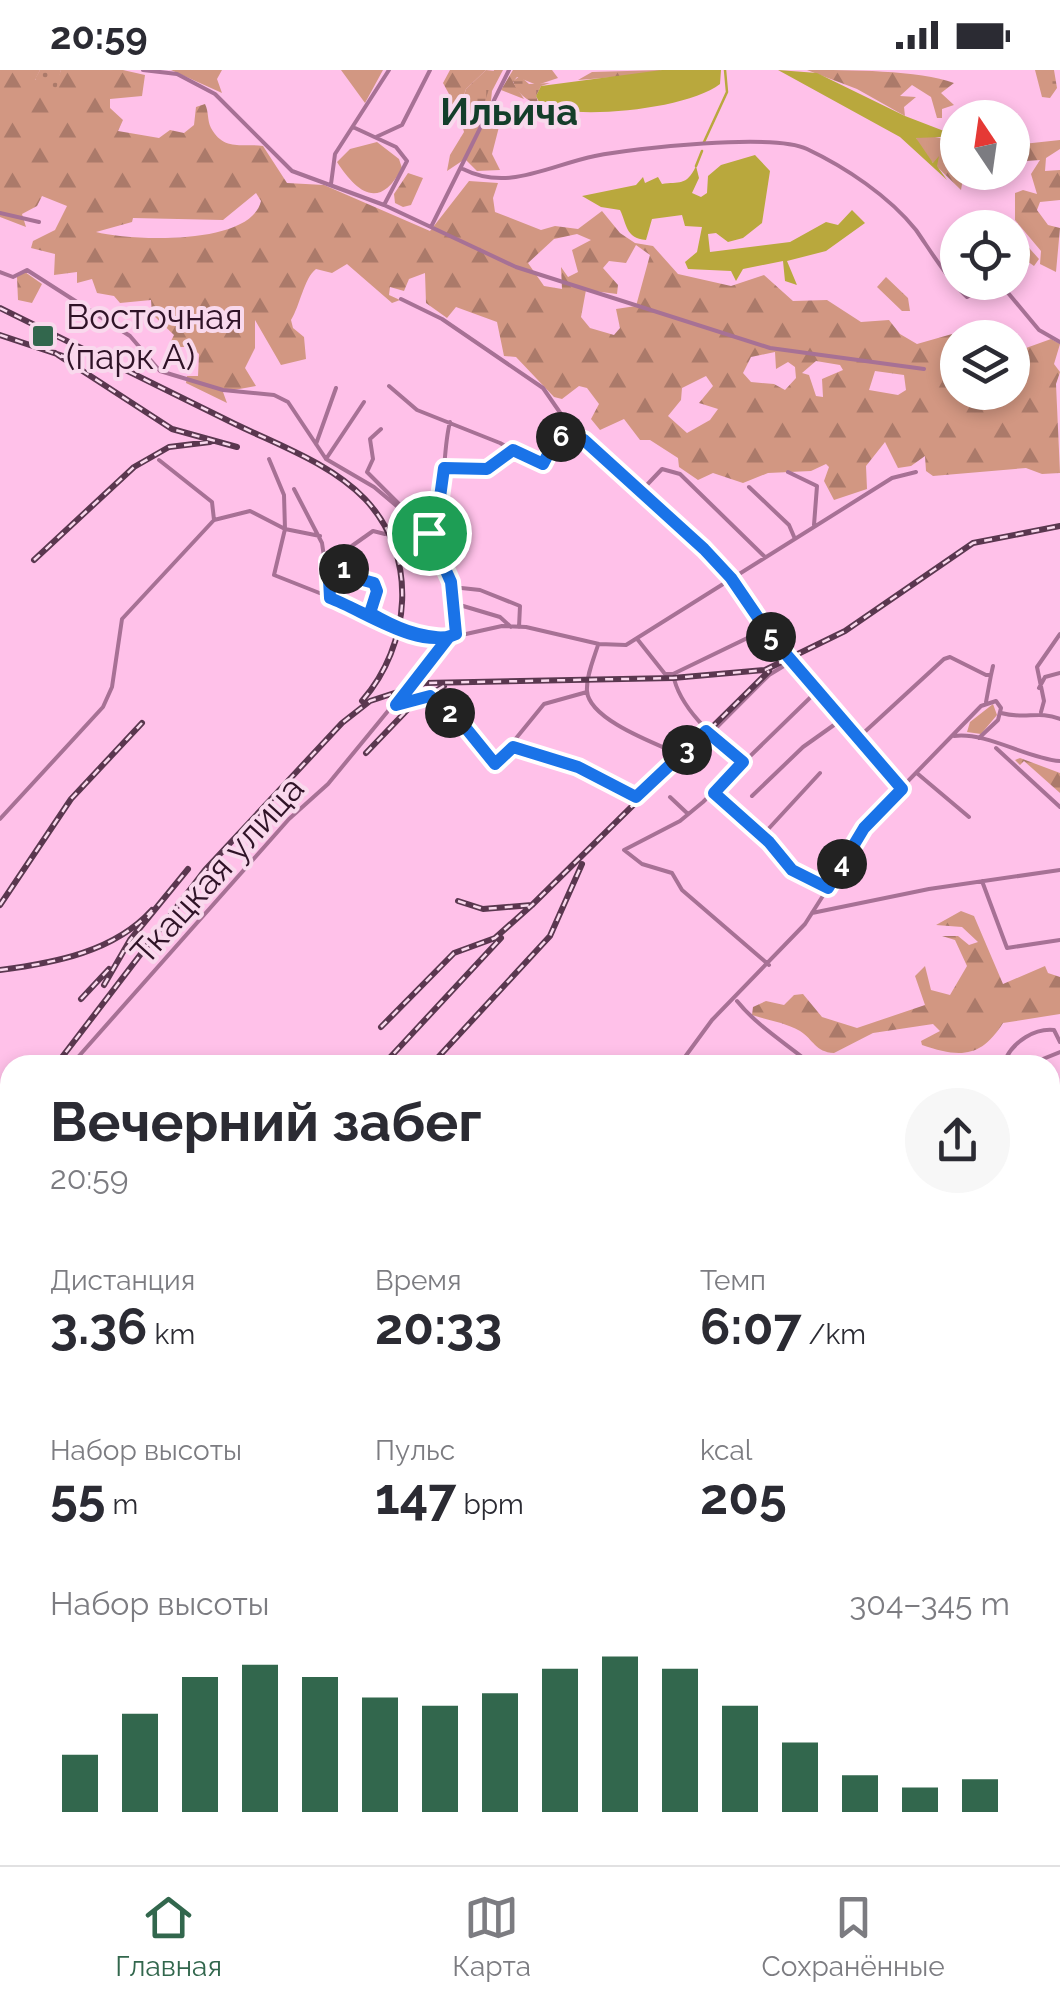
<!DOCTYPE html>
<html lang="ru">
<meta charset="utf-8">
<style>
:root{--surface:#fff;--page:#f7f7f7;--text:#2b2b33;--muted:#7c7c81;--line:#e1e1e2;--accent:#32674d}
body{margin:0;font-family:Raleway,sans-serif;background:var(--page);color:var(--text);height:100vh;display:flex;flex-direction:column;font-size:38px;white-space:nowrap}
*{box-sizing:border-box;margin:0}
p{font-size:32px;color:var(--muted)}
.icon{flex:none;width:55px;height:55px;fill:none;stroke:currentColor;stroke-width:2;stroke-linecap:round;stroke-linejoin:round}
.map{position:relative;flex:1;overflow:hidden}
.details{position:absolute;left:0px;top:985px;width:1060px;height:810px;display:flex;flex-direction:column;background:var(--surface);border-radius:30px 30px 0 0;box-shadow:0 5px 15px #0003}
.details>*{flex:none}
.needle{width:65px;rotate:347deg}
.tools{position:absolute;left:940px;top:30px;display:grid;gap:20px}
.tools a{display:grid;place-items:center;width:90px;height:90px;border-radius:50%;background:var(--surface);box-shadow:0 5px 15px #0003;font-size:50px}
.pin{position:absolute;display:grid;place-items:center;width:85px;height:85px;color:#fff;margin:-42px;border:5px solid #fff;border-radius:50%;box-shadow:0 2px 10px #0007}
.km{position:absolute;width:50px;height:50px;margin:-25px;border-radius:50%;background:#222;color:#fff;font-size:28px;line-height:50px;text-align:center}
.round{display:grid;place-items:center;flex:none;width:105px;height:105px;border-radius:52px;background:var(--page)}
.overview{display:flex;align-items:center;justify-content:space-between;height:170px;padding:0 50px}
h1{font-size:55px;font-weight:700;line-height:75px}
.figures{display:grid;grid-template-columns:repeat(3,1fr);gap:15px;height:170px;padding:10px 50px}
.figures div{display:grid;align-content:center}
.figures b{font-size:50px;font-weight:700}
.figures small{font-size:28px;font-weight:400}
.figures p{font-size:28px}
.chart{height:280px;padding:20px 50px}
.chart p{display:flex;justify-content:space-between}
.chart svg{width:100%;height:180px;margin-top:10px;stroke:var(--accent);stroke-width:6}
.status{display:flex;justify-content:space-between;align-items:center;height:70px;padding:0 50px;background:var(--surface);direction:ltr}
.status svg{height:28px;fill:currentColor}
.menu{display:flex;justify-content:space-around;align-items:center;height:140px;border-top:2px solid var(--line);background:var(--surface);font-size:28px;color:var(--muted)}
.menu a{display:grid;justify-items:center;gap:5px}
.menu .selected{color:var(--accent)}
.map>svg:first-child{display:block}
.green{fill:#d29782}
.forest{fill:url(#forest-firs);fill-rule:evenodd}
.wetland{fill:url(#wetland-marsh)}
.garden{fill:url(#garden-dots)}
.water{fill:#b9a83d}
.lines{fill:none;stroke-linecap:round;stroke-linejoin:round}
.stream{stroke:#b9a83d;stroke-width:2.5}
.minor{stroke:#a77195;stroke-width:4}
.secondary{stroke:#8b3d74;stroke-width:6}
.tram{stroke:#5a374f;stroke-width:2.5}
.rail-casing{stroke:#5a374f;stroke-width:6}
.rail{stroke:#f9d9ed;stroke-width:2.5;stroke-dasharray:8;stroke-linecap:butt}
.route-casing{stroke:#fff;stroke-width:20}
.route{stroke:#1a73e8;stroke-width:12}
.poi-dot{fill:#32674d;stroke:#f9d9ed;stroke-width:4}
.labels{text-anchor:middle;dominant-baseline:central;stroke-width:8;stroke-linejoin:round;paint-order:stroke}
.poi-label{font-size:35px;fill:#2f1327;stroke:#f9d9ed;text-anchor:start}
.street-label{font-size:35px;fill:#2f1327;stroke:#f9d9ed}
.neighbourhood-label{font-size:38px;font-weight:bold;fill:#133e2a;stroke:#f9d9ed}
</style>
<div class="status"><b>20:59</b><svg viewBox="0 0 49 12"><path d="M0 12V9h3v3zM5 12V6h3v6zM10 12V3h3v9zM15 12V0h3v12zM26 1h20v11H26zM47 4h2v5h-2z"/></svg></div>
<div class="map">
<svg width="1060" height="1795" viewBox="0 0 1060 1795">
<defs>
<pattern id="forest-firs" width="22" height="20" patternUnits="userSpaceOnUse" patternTransform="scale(2.5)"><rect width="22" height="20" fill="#d29782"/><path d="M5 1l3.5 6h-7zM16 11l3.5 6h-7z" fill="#ab7a6a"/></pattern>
<pattern id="wetland-marsh" width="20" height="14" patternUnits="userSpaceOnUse" patternTransform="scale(2.5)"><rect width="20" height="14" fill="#d29782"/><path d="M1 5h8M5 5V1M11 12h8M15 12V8" fill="none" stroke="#ab7a6a"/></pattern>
<pattern id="garden-dots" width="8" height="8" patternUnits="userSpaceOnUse" patternTransform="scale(2.5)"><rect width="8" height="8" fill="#d29782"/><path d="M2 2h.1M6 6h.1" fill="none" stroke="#ab7a6a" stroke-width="1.8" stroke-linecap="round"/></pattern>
</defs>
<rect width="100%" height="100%" fill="#ffc1e9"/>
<path class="green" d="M 377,72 L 399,89 L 402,98 C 379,142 356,121 337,92 L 350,79 Z
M 993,634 L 997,645 L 981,664 L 967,662 L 970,652 Z"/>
<path class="forest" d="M 0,0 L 40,0 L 35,10 L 57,11 L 61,0 L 123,0 L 145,5 L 142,26 L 110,29 L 110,38 L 123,50 L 118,61 L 159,68 L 170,60 L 184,63 L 194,55 L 196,37 L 205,34 C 209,42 207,50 211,58 C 224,82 244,73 263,76 L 287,113 L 324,115 L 430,161 L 469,111 L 498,113 L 493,128 L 495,142 L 541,160 L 555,156 L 578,159 L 602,141 L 620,163 L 635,173 L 653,176 L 678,204 L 731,216 L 764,205 L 793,231 L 827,230 L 861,252 L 889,250 L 900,264 L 917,274 L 952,264 L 950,280 L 957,282 L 958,322 L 1012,322 L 1013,276 L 1026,278 L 1051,269 L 1060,274 L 1054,294 L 1060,302 L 1056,314 L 1060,403 L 1042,404 L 1026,398 L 933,406 L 926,401 L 925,386 L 911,396 L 898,398 L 885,372 L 866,396 L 867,419 L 834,430 L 824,411 L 829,397 L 826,394 L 811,401 L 768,403 L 743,413 L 713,403 L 698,410 L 679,397 L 678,388 L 650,370 L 640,370 L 624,349 L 600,360 L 591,349 L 599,334 L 587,318 L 579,316 L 562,329 L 554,327 L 516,287 L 504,286 L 497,252 L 456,237 L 447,248 L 426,233 L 425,203 L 409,209 L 404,221 L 390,217 L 389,225 L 400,230 L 392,233 L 347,194 L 332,203 L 316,199 C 304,208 300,236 291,250 L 293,258 L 304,267 L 306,289 L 281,295 L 255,250 L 255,278 L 245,298 L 256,316 L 223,322 L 227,333 L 186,313 L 187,306 L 198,306 L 199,284 L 191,277 L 168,277 L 174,265 L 152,244 L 151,230 L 120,233 L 114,226 L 97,223 L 92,209 L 77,213 L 77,202 L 54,205 L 55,184 L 31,178 L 33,171 L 55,160 L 67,136 L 42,126 L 37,136 L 22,144 L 26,157 L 0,147 ZM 256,123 L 261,131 C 251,176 130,171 96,162 L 132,152 L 133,148 L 223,150 ZM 577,164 L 591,170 L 572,180 L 578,202 L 568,207 L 561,197 L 562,219 L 544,216 L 528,193 L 554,169 ZM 636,175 L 650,185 L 636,236 L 616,239 L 620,258 L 614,265 L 590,258 L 581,247 L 586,220 L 617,224 L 618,215 L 603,198 L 609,191 L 626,193 ZM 775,282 L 776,299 L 788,292 L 795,297 L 796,308 L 785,320 L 774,314 L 751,312 L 743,303 L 751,287 ZM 816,291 L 840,295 L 843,300 L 822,309 L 823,327 L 816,326 L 809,305 L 802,303 ZM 875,301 L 904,305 L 906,320 L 898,325 L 869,320 ZM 706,306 L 713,316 L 699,333 L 718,339 L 710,350 L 687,363 L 668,346 L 681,330 L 682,318 Z
M 171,0 L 222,0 L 217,9 L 222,23 Z
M 341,0 L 383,0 L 365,33 Z
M 450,0 L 486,0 L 466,19 L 462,31 L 468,39 L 481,43 L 494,0 L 503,0 L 492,21 L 490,40 L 500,53 L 492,84 L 500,100 L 477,101 L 465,89 L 447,101 L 450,85 L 464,62 L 460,47 L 444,40 L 449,24 L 443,13 Z
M 513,0 L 552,0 L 558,8 L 537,15 L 517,7 L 513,12 L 524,29 L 501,20 Z
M 662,0 L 652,4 L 578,10 L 592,2 Z
M 807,0 C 847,0 920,0 954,13 L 941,23 L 954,35 L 942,39 L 942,48 L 937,48 L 931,27 L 912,15 L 900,26 L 916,27 L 904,37 L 905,46 L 857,19 Z
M 926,65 L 944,69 L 946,74 L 957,72 L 957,86 L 946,90 L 958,102 L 964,103 L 961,120 L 922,82 L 916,68 Z
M 1060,70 L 1060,79 L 1046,88 L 1045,101 L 1060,100 L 1060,130 L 1040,132 L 1037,140 L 1048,155 L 1060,158 L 1056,202 L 1040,194 L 1041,181 L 1015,150 L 1015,123 L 1023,120 L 1037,124 L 1031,104 L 1040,90 L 1013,92 L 1012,84 L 1028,81 L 1013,81 L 1013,75 Z
M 408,103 L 423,108 L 411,135 L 403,137 L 395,133 L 394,124 Z
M 25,202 L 42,214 L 32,233 L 18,230 L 17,207 Z
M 1020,688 L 1060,703 L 1060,723 L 1024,691 L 1020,695 L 1015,690 Z
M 961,841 L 974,846 L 1003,914 L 1045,896 L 1048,903 L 1060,907 L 1060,944 L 1003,953 C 981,988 960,988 922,975 L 921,971 L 940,961 L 933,954 L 873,963 L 834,983 C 815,982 814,970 800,961 C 784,952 767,950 752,945 L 753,937 L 766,931 L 784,935 L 794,925 L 803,924 L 822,947 L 857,958 L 925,935 L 915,906 L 925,896 L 931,920 L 950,925 L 967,896 L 955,870 L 942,866 L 958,866 L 969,875 L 978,872 L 962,857 L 936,855 Z"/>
<path class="wetland" d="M 486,0 L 495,1 L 481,43 L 472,51 L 462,32 L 466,19 Z
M 1035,0 L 1054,0 L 1057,18 L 1050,28 L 1042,27 Z
M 520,6 L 529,14 L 550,13 L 541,16 L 536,26 L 539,35 C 527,30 517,24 513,11 Z
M 1013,160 L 1039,189 L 1034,196 L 1013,181 Z
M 886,207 L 908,228 L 910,241 L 902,241 L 877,217 Z"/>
<path class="garden" d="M 40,0 L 61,0 L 55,24 L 43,20 L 35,9 Z"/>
<path class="water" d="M 662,0 L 721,0 L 720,14 C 688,39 580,50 541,36 L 536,26 L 541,16 Z
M 778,0 L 817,3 L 905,46 L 957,66 L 957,72 L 946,76 L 941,67 L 916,68 L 933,93 L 939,86 L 937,96 L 947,110 L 900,67 Z
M 755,85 L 770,101 L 762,153 L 743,168 L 728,172 L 716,163 L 708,164 L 710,182 L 790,172 L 826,152 L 838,155 L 852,140 L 865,153 L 826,181 L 787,191 L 797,215 L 785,211 L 783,191 L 743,199 L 736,211 L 731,201 L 688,199 L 685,192 L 697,182 L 702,157 L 685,156 L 682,145 L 652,149 L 646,170 C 625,168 627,154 620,140 L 601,137 L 582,126 L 636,115 L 643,107 L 645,113 L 658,107 L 662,114 C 679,111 686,117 696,96 L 699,108 L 692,123 L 701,127 L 707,123 L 708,106 L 721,95 Z"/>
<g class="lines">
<path class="stream" d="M 704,72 L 727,22 L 725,0
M 696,96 L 702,81"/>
<path class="minor" d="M 143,0 L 177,4 L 215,24 L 292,101 L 384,135 L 516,197 L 770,278 L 924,299
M 355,58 L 396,77 L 407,91 L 384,135
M 376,67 L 402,55 L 430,0
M 463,99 C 508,122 550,95 595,86 C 634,78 774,63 807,79 C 845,97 889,126 916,160 C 932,183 946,207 967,227 L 992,212
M 331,114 L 335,84 L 389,0
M 0,143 L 39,152
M 431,157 L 509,0
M 0,202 L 13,207 L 27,200 L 130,266 L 160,301 L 223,320 L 274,325 L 288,332 L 326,389 L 374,417 L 429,463 L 451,512 L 456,563
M 999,212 L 1039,260 L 1060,272
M 401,229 L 442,249 L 543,318 L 570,357 L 643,419 L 731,508 L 772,568 L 902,719
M 389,316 L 417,340 L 500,373 L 538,394 L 546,391 L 558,365 L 583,369
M 381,359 L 370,369 L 373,389 L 367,402 L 405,440
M 316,374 L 336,318
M 269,389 L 284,425 L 285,459 L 320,466
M 326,389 L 364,332
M 159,390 L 212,432 L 214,450
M 444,399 L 487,399 L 512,381
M 788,402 L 817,416 L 814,455
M 749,417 L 789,455 L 795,469
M 294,419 L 322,473 L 330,528
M 643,419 L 662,399 L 680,404 L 765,487
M 429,463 C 448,433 441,386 450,352
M 332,490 L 373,461 L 385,464
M 328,491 L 374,513 L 377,521 L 370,543
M 452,517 L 480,520 L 520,536 L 519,557
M 453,533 L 500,547 L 511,557
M 638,570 L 665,604 L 673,604 C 679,639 716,669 742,691
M 598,575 C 594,588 586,606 587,621 C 589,650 657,674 681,685
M 673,604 L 766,559
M 1039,618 L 1045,607 L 1060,603
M 986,632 L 991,605
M 400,633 L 431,626 L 461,652 L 495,694 L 544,634 L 587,622
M 1041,642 L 1044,631 L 1037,597 L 1060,564
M 1001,643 C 1026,650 1038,640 1060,649
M 710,664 L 769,605 L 792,591
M 954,666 C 988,662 1025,688 1060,691
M 858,668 L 944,589 L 950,587 L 986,605 L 991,605 L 993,596
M 514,677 L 578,697 L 633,727 L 652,716 L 707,661
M 996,678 L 1060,737
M 918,704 L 969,747
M 714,724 L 769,772 L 792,800 L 828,818
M 752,726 L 803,677 L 841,650
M 670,727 L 688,744
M 0,749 L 103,637 L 112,617 L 122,549 L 214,450 L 250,441 L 285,459 L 274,505 L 370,543 L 408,564 L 448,568 L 502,556 L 526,557 L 599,574 L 626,575 L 892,408 L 916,402
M 761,767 L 820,703
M 982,811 L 1007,878 L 1060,870
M 812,843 L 929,819 L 1060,800
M 769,895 L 682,820 L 672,803 L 642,794 L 624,780 L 680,751 L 703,732 L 817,621
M 737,931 C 757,956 787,974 812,995
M 1006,988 C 1014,972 1034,958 1054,960 L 1060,972
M 71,995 L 289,749 L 328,714 L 448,568
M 679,995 L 712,950 L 805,854 L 873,747 L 981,636 L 996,631 L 1001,638 L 998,650 L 979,668
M 876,995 L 906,995
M 938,995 L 1006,988 L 1008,995
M 1028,995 L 1060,982
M 0,1069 L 10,1059
M 1050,1350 L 1060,1341
M 1050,1539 L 1060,1553
M 1050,1731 L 1060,1724
M 543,1785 L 562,1785
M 819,1785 L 829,1795
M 901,1785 L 911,1795
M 907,1785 L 916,1795
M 987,1785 L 989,1795
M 91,1795 L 98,1785
M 101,1795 L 108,1785
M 795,1795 L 806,1785"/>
<path class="secondary" d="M 1050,1491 L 1060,1484
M 0,1575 L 10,1585
M 0,1586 L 10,1595
M 209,1785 L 219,1795
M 226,1785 L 237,1795
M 683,1785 L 685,1795
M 1030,1785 L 1032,1795
M 446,1795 L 455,1785
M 722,1795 L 732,1785"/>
<path class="tram" d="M 97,1795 L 104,1785"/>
<defs>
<path id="rail" d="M 0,238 C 78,277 156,315 233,353 C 278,375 330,393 365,429 C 419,486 411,575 362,631
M 0,265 L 66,287
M 55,283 L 172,359 L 237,377
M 34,490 L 134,397 L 169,377 L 210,372
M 366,683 L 412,635 L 444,616
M 458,831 L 483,839 L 532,835
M 0,835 L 71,729 L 142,653
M 0,900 C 54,893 114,882 152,840
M 104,915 L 130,870 L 188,799
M 81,929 L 109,899
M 381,957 L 454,883 L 495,868 L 532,835 L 769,601
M 56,995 L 205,800 L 342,653 L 370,631 L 425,613 L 673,608 L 765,600 L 845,561 L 973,473 L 1060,456
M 383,995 L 501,868
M 431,995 L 550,866 L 582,794
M 1050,1026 L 1060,1021
M 0,1045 L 10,1034
M 1050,1114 L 1060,1110
M 1050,1141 L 1060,1136
M 1050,1167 L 1060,1163
M 1050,1188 L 1060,1181
M 1050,1206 L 1060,1200
M 0,1215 L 10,1202
M 1050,1243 L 1060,1240
M 904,1785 L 914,1795
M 159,1795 L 168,1785
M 211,1795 L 221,1785"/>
</defs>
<use href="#rail" class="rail-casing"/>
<use href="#rail" class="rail"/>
</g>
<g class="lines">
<defs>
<path id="route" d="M 429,463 L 451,512 L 456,564 C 419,581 365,541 330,528 L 328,491 L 352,507 L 374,513 L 377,521 L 370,543 C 396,558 417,567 448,568 L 396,635 L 430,626 L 461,652 L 495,694 L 513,677 L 578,697 L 636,727 L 706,661 L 743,692 L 714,723 L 769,772 L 792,800 L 828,818 L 864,758 L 902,719 L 772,568 L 731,508 L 704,479 L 584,370 L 558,365 L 543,394 L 513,380 L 487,399 L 444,398 L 438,442 L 429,463"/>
</defs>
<use href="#route" class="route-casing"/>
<use href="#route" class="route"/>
</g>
<rect class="poi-dot" x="31" y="254" width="24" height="24" rx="5"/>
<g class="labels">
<g class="poi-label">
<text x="66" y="246">Восточная<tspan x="66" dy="40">(парк А)</tspan></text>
</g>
<g class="street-label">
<text transform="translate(217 800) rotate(-48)">Ткацкая улица</text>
</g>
<g class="neighbourhood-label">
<text x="509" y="41">Ильича</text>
</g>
</g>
</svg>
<div class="tools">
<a><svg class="needle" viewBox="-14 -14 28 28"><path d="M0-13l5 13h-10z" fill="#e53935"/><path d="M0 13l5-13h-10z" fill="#7c7c81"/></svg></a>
<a><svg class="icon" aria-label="locate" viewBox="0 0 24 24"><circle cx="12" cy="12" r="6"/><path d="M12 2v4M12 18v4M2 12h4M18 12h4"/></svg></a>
<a><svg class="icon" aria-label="layers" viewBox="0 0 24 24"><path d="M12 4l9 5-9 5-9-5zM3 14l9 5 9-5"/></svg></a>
</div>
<div class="pin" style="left:429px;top:463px;background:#1e9e55"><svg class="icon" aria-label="arrive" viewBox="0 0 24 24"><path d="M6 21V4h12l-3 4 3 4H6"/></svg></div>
<b class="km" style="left:344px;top:499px">1</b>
<b class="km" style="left:450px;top:643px">2</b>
<b class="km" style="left:687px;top:680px">3</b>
<b class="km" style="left:842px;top:794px">4</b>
<b class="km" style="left:771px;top:567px">5</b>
<b class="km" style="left:561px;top:367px">6</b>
<section class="details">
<div class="overview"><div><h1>Вечерний забег</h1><p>20:59</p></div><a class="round"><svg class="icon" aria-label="share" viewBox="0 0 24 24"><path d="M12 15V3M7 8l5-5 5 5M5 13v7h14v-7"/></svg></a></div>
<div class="figures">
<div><p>Дистанция</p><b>3.36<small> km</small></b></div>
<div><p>Время</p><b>20:33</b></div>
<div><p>Темп</p><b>6:07<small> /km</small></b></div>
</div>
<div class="figures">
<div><p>Набор высоты</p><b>55<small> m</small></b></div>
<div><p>Пульс</p><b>147<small> bpm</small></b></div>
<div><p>kcal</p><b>205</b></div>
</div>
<div class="chart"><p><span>Набор высоты</span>304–345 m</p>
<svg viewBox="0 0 160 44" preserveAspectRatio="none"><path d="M5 44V30M15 44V20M25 44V11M35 44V8M45 44V11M55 44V16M65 44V18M75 44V15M85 44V9M95 44V6M105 44V9M115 44V18M125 44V27M135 44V35M145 44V38M155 44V36"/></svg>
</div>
</section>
</div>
<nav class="menu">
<a class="selected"><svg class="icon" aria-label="home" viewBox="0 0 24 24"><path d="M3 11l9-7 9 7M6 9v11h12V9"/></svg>Главная</a>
<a><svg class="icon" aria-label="map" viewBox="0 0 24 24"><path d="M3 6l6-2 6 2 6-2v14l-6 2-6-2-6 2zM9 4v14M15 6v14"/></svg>Карта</a>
<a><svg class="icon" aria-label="saved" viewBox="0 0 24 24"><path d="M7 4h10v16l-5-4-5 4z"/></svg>Сохранённые</a>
</nav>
